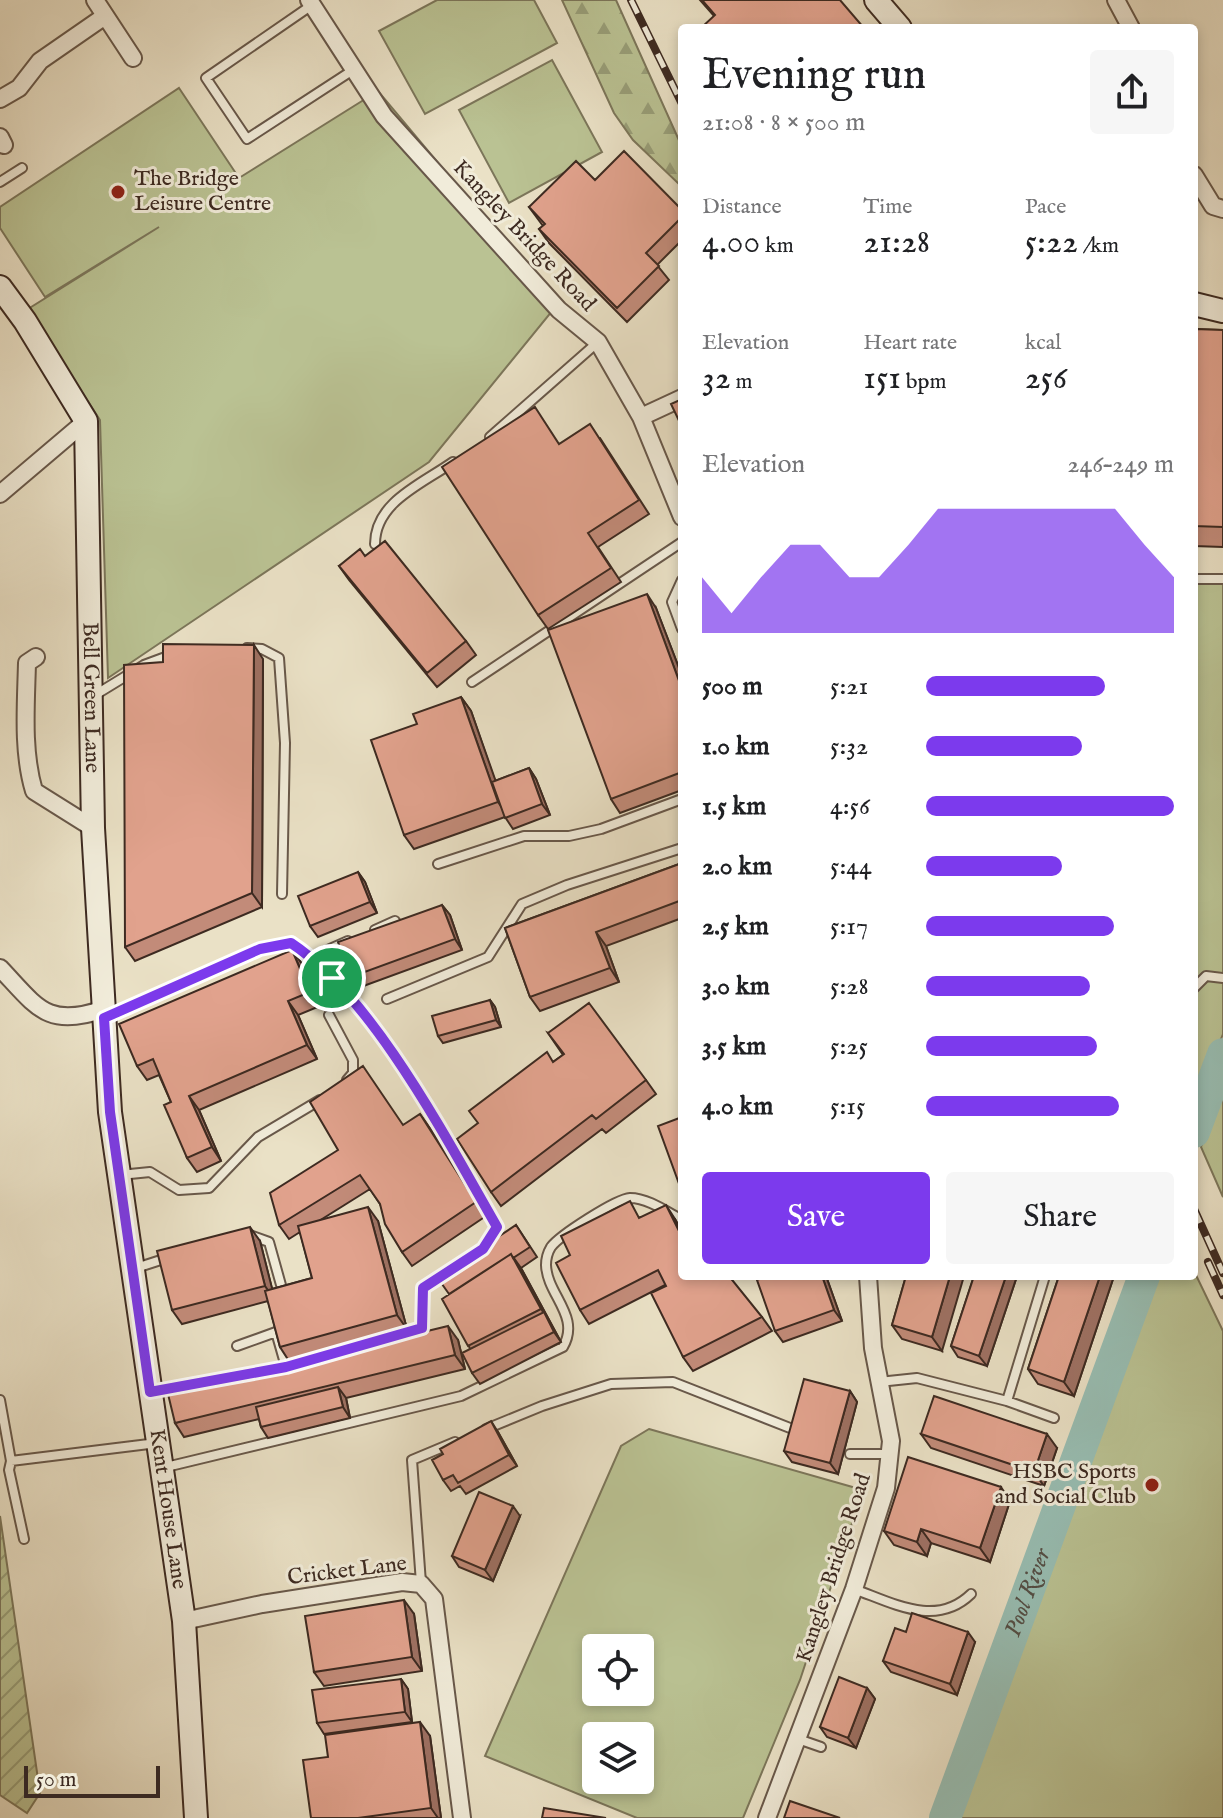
<!DOCTYPE html>
<meta charset="utf-8">
<style>
:root{--surface:#fff;--page:#f6f6f6;--text:#202124;--muted:#757577;--accent:#7c3aed}
body{margin:0;font-family:"IM FELL English",serif;background:var(--page);color:var(--text);height:100vh;display:flex;flex-direction:column;font-size:30px;white-space:nowrap}
*{box-sizing:border-box;margin:0}
p{font-size:26px;color:var(--muted)}
.icon{flex:none;width:44px;height:44px;fill:none;stroke:currentColor;stroke-width:2;stroke-linecap:round;stroke-linejoin:round}
.map{position:relative;flex:1;overflow:hidden}
.side{position:absolute;left:678px;top:24px;width:520px;height:1256px;display:flex;flex-direction:column;background:var(--surface);border-radius:8px;box-shadow:0 4px 12px #0003}
.side>*{flex:none}
.controls{position:absolute;left:582px;top:1634px;display:grid;gap:16px}
.controls a{display:grid;place-items:center;width:72px;height:72px;border-radius:8px;background:var(--surface);box-shadow:0 4px 12px #0003;font-size:40px}
.scale{position:absolute;left:24px;bottom:20px;width:136px;box-sizing:border-box;padding-left:8px;border:4px solid #3d2a21;border-top:0;font-size:22px;line-height:28px;white-space:nowrap;color:#3d2a21;-webkit-text-stroke:6px #f1ecda;paint-order:stroke}
.pin{position:absolute;display:grid;place-items:center;width:68px;height:68px;color:#fff;margin:-34px;border:4px solid #fff;border-radius:50%;box-shadow:0 2px 8px #0007}
.round{display:grid;place-items:center;flex:none;width:84px;height:84px;border-radius:8px;background:var(--page)}
.headline{display:flex;align-items:center;justify-content:space-between;height:136px;padding:0 24px}
h1{font-size:44px;font-weight:600;line-height:60px}
.stats{display:grid;grid-template-columns:repeat(3,1fr);gap:12px;height:136px;padding:8px 24px}
.stats div{display:grid;align-content:center}
.stats b{font-size:34px;font-weight:600}
.stats small{font-size:22px;font-weight:400}
.stats p{font-size:22px}
.chart{height:224px;padding:16px 24px}
.chart p{display:flex;justify-content:space-between}
.chart svg{width:100%;height:144px;margin-top:8px;fill:var(--accent);opacity:.7}
.action{display:flex;gap:16px;margin-top:auto;padding:16px 24px}
.action a{flex:1;height:92px;border-radius:8px;background:var(--accent);color:#fff;font-size:32px;font-weight:600;line-height:92px;text-align:center}
.action a+a{background:var(--page);color:var(--text)}
ul{padding:0 24px;list-style:none;font-size:26px}
li{display:grid;grid-template-columns:128px 96px 1fr;align-items:center;height:60px}
li i{height:20px;border-radius:10px;background:var(--accent)}
.map>svg:first-child{display:block}
.forest{fill:url(#forest-firs);stroke:#7c765a;stroke-width:2}
.park{fill:#bac293;stroke:#7c765a;stroke-width:2;fill-rule:evenodd}
.garden{fill:url(#garden-furrows);stroke:#7c765a;stroke-width:2}
.lines{fill:none;stroke-linecap:round;stroke-linejoin:round}
.river{stroke:#98beb3;stroke-width:32}
.lane-casing{stroke:#68584a;stroke-width:12}
.street-casing{stroke:#68584a;stroke-width:20}
.secondary-casing{stroke:#3d2a21;stroke-width:26}
.lane{stroke:#f1ecda;stroke-width:8}
.street{stroke:#f1ecda;stroke-width:16}
.secondary{stroke:#f1ecda;stroke-width:22}
.rail-casing{stroke:#3d2a21;stroke-width:8}
.rail{stroke:#f1ecda;stroke-width:5;stroke-dasharray:15;stroke-linecap:butt}
.wall{fill:#c28b79;stroke:#3d2a21;stroke-width:2}
.shaded-wall{fill:#9e7163;stroke:#3d2a21;stroke-width:2}
.building{fill:#e1a28d;stroke:#3d2a21;stroke-width:2}
.route-casing{stroke:#fff;stroke-width:16}
.route{stroke:#7c3aed;stroke-width:10}
.poi-dot{fill:#8f2418;stroke:#f1ecda;stroke-width:3}
.labels{text-anchor:middle;dominant-baseline:central;stroke-width:6;stroke-linejoin:round;paint-order:stroke}
.poi-label{font-size:22px;fill:#3d2a21;stroke:#f1ecda;text-anchor:start}
.street-label{font-size:22px;fill:#3d2a21;stroke:#f1ecda}
.water-label{font-size:24px;font-style:italic;fill:#544f46;stroke:#f1ecda}
</style>
<div class="map">
<svg width="1223" height="1818" viewBox="0 0 1223 1818">
<defs>
<pattern id="forest-firs" width="22" height="20" patternUnits="userSpaceOnUse" patternTransform="scale(2)"><rect width="22" height="20" fill="#bac293"/><path d="M5 1l3.5 6h-7zM16 11l3.5 6h-7z" fill="#989e78"/></pattern>
<pattern id="garden-furrows" width="10" height="10" patternUnits="userSpaceOnUse" patternTransform="scale(2)"><rect width="10" height="10" fill="#bac293"/><path d="M-1 1l2-2M0 10L10 0M9 11l2-2" fill="none" stroke="#989e78"/></pattern>
</defs>
<rect width="100%" height="100%" fill="#eae1c6"/>
<filter id="stains"><feTurbulence type="fractalNoise" baseFrequency=".0025" numOctaves="4"/><feColorMatrix values="0 0 0 0 .2 0 0 0 0 .09 0 0 0 0 .02 0 0 0 .5 -.17"/></filter>
<radialGradient id="worn" r=".72"><stop offset=".6" stop-color="#630" stop-opacity="0"/><stop offset="1" stop-color="#630" stop-opacity=".3"/></radialGradient>
<path class="forest" d="M 562,0 L 616,0 L 682,147 L 682,187 L 633,140 L 614,113 Z"/>
<path class="park" d="M 437,0 L 534,0 L 557,43 L 425,114 L 379,31 Z
M 552,60 L 602,152 L 509,203 L 459,110 Z
M 179,88 L 239,178 L 378,91 L 557,305 L 429,462 L 108,678 L 100,420 L 28,309 L 159,227 L 45,297 L 0,228 L 0,207 Z
M 1194,584 L 1223,584 L 1223,1034 L 1194,1107 Z
M 1223,1084 L 1223,1197 L 1201,1147 Z
M 1194,1271 L 1223,1331 L 1223,1818 L 955,1818 L 1045,1587 L 1155,1276 L 1194,1276 Z
M 649,1429 L 863,1490 L 800,1680 L 743,1818 L 637,1818 L 485,1756 L 621,1446 ZM 596,1648 L 640,1648 L 640,1692 L 596,1692 ZM 596,1736 L 640,1736 L 640,1780 L 596,1780 Z"/>
<path class="garden" d="M 0,1516 L 40,1793 L 27,1813 L 0,1795 Z"/>
<g class="lines">
<g class="river">
<path d="M 1194,1132 L 1223,1054"/>
<path id="s1" d="M 945,1818 L 1144,1276"/>
</g>
<defs>
<path id="lane" d="M 312,5 L 206,78 L 247,139 L 353,70
M 0,182 L 22,168
M 490,437 L 598,342
M 375,544 C 375,502 422,484 453,462
M 1194,579 L 1223,579
M 682,580 L 672,602 L 682,629
M 247,648 L 262,649 L 279,658 L 285,743 L 282,894
M 472,682 L 682,542
M 95,695 L 144,665 L 171,655
M 438,864 L 524,836 L 569,836 L 601,829 L 682,799
M 375,930 L 395,921
M 312,957 L 348,941
M 1194,988 L 1206,976 L 1223,978
M 387,999 L 488,957 L 522,904 L 567,885 L 682,848
M 329,1015 L 353,1060 L 353,1073 L 347,1080
M 106,1016 L 260,949 L 291,943 C 373,997 447,1140 497,1227 L 480,1251
M 120,1175 L 150,1172 L 179,1190 L 209,1188 L 258,1137 L 320,1100
M 247,1234 L 269,1242 L 281,1285
M 133,1269 L 170,1257
M 237,1346 L 276,1332 L 286,1367 L 281,1368
M 318,1358 L 422,1328 L 423,1288 L 445,1273
M 879,1382 L 917,1378 L 1007,1401 L 1054,1418
M 151,1392 L 264,1372
M 0,1400 L 11,1461
M 1007,1401 L 1045,1276
M 486,1429 L 542,1406 L 611,1384 L 673,1382 L 790,1428
M 850,1454 L 889,1454
M 162,1468 L 461,1396 L 563,1347 C 581,1316 547,1295 546,1265 C 546,1259 548,1252 551,1247 C 560,1235 616,1199 630,1198 C 648,1198 667,1212 682,1220
M 24,1539 L 9,1470 L 11,1461 L 157,1443
M 421,1583 L 412,1460 L 455,1442
M 854,1589 C 893,1603 936,1628 971,1594
M 798,1739 L 821,1747"/>
<path id="street" d="M 95,0 L 133,58
M 309,0 L 384,116 L 559,310 L 598,342 L 641,417 L 682,517
M 1116,0 L 1131,28
M 0,99 L 19,88 L 40,61 L 105,16
M 0,137 L 4,145
M 1194,175 L 1213,206 L 1223,209
M 641,417 L 682,398
M 0,494 L 86,421
M 36,657 L 27,663 C 26,705 22,751 34,791 L 93,828
M 0,968 C 37,1007 47,1029 104,1009
M 184,1621 L 262,1604 L 402,1582 L 421,1584 L 434,1599 L 462,1818
M 767,1818 L 854,1589 L 886,1488 L 891,1441 L 873,1348 L 868,1276"/>
<g id="secondary">
<path d="M 876,0 L 900,28"/>
<path id="s2" d="M 0,287 L 25,321 L 86,421 L 93,828 L 110,1112 L 184,1621 L 196,1818"/>
<path d="M 1194,304 L 1223,311"/>
</g>
</defs>
<use href="#lane" class="lane-casing"/>
<use href="#street" class="street-casing"/>
<use href="#secondary" class="secondary-casing"/>
<use href="#lane" class="lane"/>
<use href="#street" class="street"/>
<use href="#secondary" class="secondary"/>
<defs>
<path id="rail" d="M 631,0 L 682,104
M 1194,1209 L 1223,1273
M 1208,1262 L 1223,1295"/>
</defs>
<use href="#rail" class="rail-casing"/>
<use href="#rail" class="rail"/>
</g>
<path class="wall" d="M 700,0 L 840,0 L 714,16 Z
M 595,180 L 682,210 L 682,240 L 657,265 L 669,280 L 627,322 L 549,243 L 539,229 L 543,226 L 529,207 Z
M 1194,329 L 1223,330 L 1223,547 L 1194,546 Z
M 600,438 L 649,514 L 598,547 L 621,582 L 548,629 L 538,615 L 560,444 Z
M 365,556 L 466,641 L 476,655 L 437,687 L 349,580 L 339,566 Z
M 656,608 L 682,676 L 682,790 L 620,813 L 611,799 Z
M 263,659 L 262,907 L 135,961 L 125,947 Z
M 461,697 L 471,711 L 495,781 L 529,768 L 536,779 L 550,815 L 513,829 L 505,817 L 414,849 L 404,835 L 417,724 Z
M 682,863 L 682,918 L 606,946 L 619,982 L 540,1011 L 530,997 L 505,928 Z
M 358,872 L 365,882 L 377,913 L 318,937 L 310,926 Z
M 442,905 L 450,915 L 462,950 L 358,988 L 351,977 Z
M 292,950 L 302,964 L 320,1006 L 298,1015 L 317,1059 L 199,1110 L 221,1161 L 197,1172 L 187,1158 L 171,1102 L 159,1075 L 147,1080 L 137,1066 Z
M 490,1000 L 495,1007 L 501,1027 L 443,1043 L 438,1036 Z
M 548,1033 L 646,1080 L 656,1094 L 606,1133 L 602,1129 L 501,1206 L 491,1192 L 553,1062 L 563,1055 Z
M 403,1125 L 430,1128 L 486,1216 L 412,1266 L 402,1252 L 380,1204 L 370,1189 L 319,1221 L 378,1221 L 407,1329 L 289,1361 L 280,1347 L 268,1301 L 182,1324 L 172,1310 L 260,1241 L 272,1289 L 312,1278 L 300,1232 L 289,1239 L 279,1225 Z
M 641,1217 L 675,1219 L 682,1232 L 682,1276 L 762,1317 L 772,1331 L 693,1371 L 683,1357 L 665,1285 L 589,1324 L 580,1310 L 570,1255 Z
M 516,1225 L 537,1257 L 521,1268 L 561,1342 L 480,1384 L 472,1373 L 470,1349 L 449,1294 Z
M 767,1276 L 826,1276 L 842,1321 L 783,1342 L 775,1331 Z
M 906,1276 L 942,1351 L 902,1339 L 892,1325 Z
M 974,1276 L 1017,1276 L 987,1366 L 958,1357 L 951,1346 Z
M 1059,1276 L 1114,1276 L 1074,1396 L 1038,1384 L 1028,1369 Z
M 458,1340 L 465,1369 L 346,1398 L 350,1418 L 268,1438 L 261,1427 L 259,1419 L 184,1437 L 175,1423 Z
M 850,1391 L 857,1402 L 838,1474 L 792,1462 L 784,1451 Z
M 498,1432 L 517,1466 L 466,1494 L 460,1486 L 451,1491 L 443,1480 Z
M 921,1434 L 1057,1448 L 1044,1486 L 931,1448 Z
M 1010,1501 L 990,1562 L 931,1543 L 927,1556 L 894,1545 L 884,1531 Z
M 520,1516 L 493,1581 L 459,1567 L 452,1556 Z
M 414,1614 L 422,1671 L 324,1686 L 314,1672 Z
M 906,1632 L 975,1642 L 957,1695 L 891,1672 L 883,1661 Z
M 401,1679 L 408,1689 L 412,1722 L 324,1734 L 317,1723 Z
M 867,1688 L 875,1699 L 856,1748 L 827,1737 L 820,1727 Z
M 430,1736 L 441,1818 L 311,1818 L 328,1757 Z"/>
<path class="shaded-wall" d="M 647,594 L 656,608 L 682,676 L 682,689 Z
M 254,645 L 263,659 L 262,907 L 252,893 Z
M 461,697 L 471,711 L 508,816 L 498,802 Z
M 529,768 L 536,779 L 550,815 L 542,804 Z
M 358,872 L 365,882 L 377,913 L 370,902 Z
M 442,905 L 450,915 L 462,950 L 455,939 Z
M 596,932 L 606,946 L 619,982 L 610,968 Z
M 292,950 L 302,964 L 320,1006 L 310,992 Z
M 490,1000 L 495,1007 L 501,1027 L 496,1020 Z
M 288,1001 L 298,1015 L 317,1059 L 307,1045 Z
M 189,1096 L 199,1110 L 221,1161 L 212,1147 Z
M 420,1114 L 430,1128 L 486,1216 L 476,1202 Z
M 666,1205 L 675,1219 L 682,1232 L 682,1237 Z
M 368,1207 L 378,1221 L 407,1329 L 397,1315 Z
M 250,1227 L 260,1241 L 275,1300 L 265,1286 Z
M 511,1254 L 521,1268 L 561,1342 L 554,1332 Z
M 822,1276 L 826,1276 L 842,1321 L 834,1310 Z
M 950,1276 L 964,1276 L 942,1351 L 932,1337 Z
M 1006,1276 L 1017,1276 L 987,1366 L 979,1356 Z
M 1100,1276 L 1114,1276 L 1074,1396 L 1064,1382 Z
M 448,1326 L 458,1340 L 465,1369 L 455,1355 Z
M 338,1387 L 346,1398 L 350,1418 L 343,1407 Z
M 850,1391 L 857,1402 L 838,1474 L 830,1463 Z
M 491,1421 L 498,1432 L 517,1466 L 509,1455 Z
M 1047,1434 L 1057,1448 L 1044,1486 L 1034,1472 Z
M 1001,1487 L 1010,1501 L 990,1562 L 980,1548 Z
M 513,1506 L 520,1516 L 493,1581 L 485,1570 Z
M 921,1529 L 931,1543 L 927,1556 L 917,1542 Z
M 404,1600 L 414,1614 L 422,1671 L 412,1657 Z
M 968,1632 L 975,1642 L 957,1695 L 950,1684 Z
M 401,1679 L 408,1689 L 412,1722 L 405,1712 Z
M 867,1688 L 875,1699 L 856,1748 L 848,1738 Z
M 420,1722 L 430,1736 L 441,1818 L 438,1818 L 431,1808 Z"/>
<path class="building" d="M 702,0 L 840,0 L 864,28 L 701,28 L 715,15 Z
M 624,151 L 682,210 L 682,217 L 646,253 L 659,266 L 617,308 L 539,229 L 545,224 L 529,207 L 576,161 L 595,180 Z
M 1194,329 L 1223,330 L 1223,527 L 1194,526 Z
M 682,399 L 682,427 L 671,404 Z
M 535,407 L 559,444 L 590,424 L 639,500 L 588,533 L 611,568 L 538,615 L 442,467 Z
M 385,541 L 466,641 L 427,673 L 339,566 L 360,549 L 365,556 Z
M 647,594 L 682,689 L 682,772 L 611,799 L 548,630 Z
M 163,644 L 254,645 L 252,893 L 125,947 L 124,665 L 163,662 Z
M 461,697 L 498,802 L 404,835 L 371,740 L 417,724 L 413,714 Z
M 529,768 L 542,804 L 505,818 L 492,782 Z
M 682,863 L 682,900 L 596,932 L 610,968 L 530,997 L 505,928 Z
M 358,872 L 370,902 L 310,926 L 298,896 Z
M 442,905 L 455,939 L 351,977 L 338,942 Z
M 292,950 L 310,992 L 288,1001 L 307,1045 L 189,1096 L 212,1147 L 187,1158 L 164,1105 L 171,1102 L 153,1059 L 137,1066 L 119,1024 Z
M 490,1000 L 496,1020 L 438,1036 L 432,1016 Z
M 589,1003 L 646,1080 L 596,1119 L 592,1115 L 491,1192 L 457,1139 L 478,1123 L 469,1111 L 547,1052 L 553,1062 L 564,1054 L 548,1033 Z
M 363,1066 L 403,1125 L 420,1114 L 476,1202 L 402,1252 L 385,1224 L 380,1204 L 360,1175 L 279,1225 L 270,1193 L 338,1150 L 310,1102 Z
M 682,1117 L 682,1192 L 658,1126 Z
M 630,1201 L 639,1218 L 666,1205 L 682,1237 L 682,1276 L 729,1276 L 762,1317 L 683,1357 L 651,1293 L 666,1286 L 658,1270 L 580,1310 L 556,1263 L 570,1255 L 561,1236 Z
M 368,1207 L 397,1315 L 280,1347 L 265,1291 L 312,1278 L 298,1226 Z
M 516,1225 L 530,1247 L 513,1258 L 511,1254 L 449,1294 L 437,1277 Z
M 250,1227 L 265,1286 L 172,1310 L 157,1251 Z
M 511,1254 L 541,1309 L 468,1346 L 442,1299 Z
M 767,1276 L 822,1276 L 834,1310 L 775,1331 L 757,1280 Z
M 906,1276 L 950,1276 L 932,1337 L 892,1325 Z
M 974,1276 L 1006,1276 L 979,1356 L 951,1346 Z
M 1059,1276 L 1100,1276 L 1064,1382 L 1028,1369 Z
M 544,1312 L 554,1332 L 472,1373 L 462,1353 Z
M 448,1326 L 455,1355 L 175,1423 L 168,1394 Z
M 804,1379 L 850,1391 L 830,1463 L 784,1451 Z
M 338,1387 L 343,1407 L 261,1427 L 256,1407 Z
M 934,1396 L 1047,1434 L 1034,1472 L 921,1434 Z
M 491,1421 L 509,1455 L 458,1483 L 453,1475 L 443,1480 L 432,1460 L 443,1454 L 440,1449 Z
M 908,1457 L 1001,1487 L 980,1548 L 921,1529 L 917,1542 L 884,1531 Z
M 479,1492 L 513,1506 L 485,1570 L 452,1556 Z
M 404,1600 L 412,1657 L 314,1672 L 305,1616 Z
M 912,1613 L 968,1632 L 950,1684 L 883,1661 L 895,1628 L 906,1632 Z
M 839,1677 L 867,1688 L 848,1738 L 820,1727 Z
M 401,1679 L 405,1712 L 317,1723 L 312,1690 Z
M 420,1722 L 431,1808 L 358,1818 L 311,1818 L 303,1760 L 328,1757 L 325,1735 Z
M 790,1801 L 840,1818 L 784,1818 Z
M 544,1808 L 606,1818 L 542,1818 Z"/>
<g class="lines">
<defs>
<path id="route" d="M 291,943 C 373,997 447,1140 497,1227 L 483,1249 L 423,1288 L 422,1328 L 286,1367 L 150,1392 L 110,1112 L 104,1018 L 260,949 Z"/>
</defs>
<use href="#route" class="route-casing"/>
<use href="#route" class="route"/>
</g>
<g class="poi-dot">
<circle cx="118" cy="192" r="8"/>
<circle cx="1152" cy="1485" r="8"/>
</g>
<g class="labels">
<g class="poi-label">
<text x="134" y="179">The Bridge<tspan x="134" dy="25">Leisure Centre</tspan></text>
<text x="1136" y="1472" text-anchor="end">HSBC Sports<tspan x="1136" dy="25">and Social Club</tspan></text>
</g>
<g class="street-label">
<text transform="translate(524 236) rotate(47)">Kangley Bridge Road</text>
<text stroke="none"><textPath href="#s2" startOffset="436">Bell Green Lane</textPath></text>
<text stroke="none"><textPath href="#s2" startOffset="1252">Kent House Lane</textPath></text>
<text transform="translate(834 1568) rotate(-72)">Kangley Bridge Road</text>
<text transform="translate(347 1571) rotate(-7)">Cricket Lane</text>
</g>
<g class="water-label">
<text stroke="none"><textPath href="#s1" startOffset="240">Pool River</textPath></text>
</g>
</g>
<rect width="100%" height="100%" filter="url(#stains)"/>
<rect width="100%" height="100%" fill="url(#worn)"/>
</svg>
<div class="controls">
<a><svg class="icon" aria-label="locate" viewBox="0 0 24 24"><circle cx="12" cy="12" r="6"/><path d="M12 2v4M12 18v4M2 12h4M18 12h4"/></svg></a>
<a><svg class="icon" aria-label="layers" viewBox="0 0 24 24"><path d="M12 4l9 5-9 5-9-5zM3 14l9 5 9-5"/></svg></a>
</div>
<div class="scale">50 m</div>
<div class="pin" style="left:332px;top:978px;background:#1e9e55"><svg class="icon" aria-label="arrive" viewBox="0 0 24 24"><path d="M6 21V4h12l-3 4 3 4H6"/></svg></div>
<section class="side">
<div class="headline"><div><h1>Evening run</h1><p>21:08 · 8 × 500 m</p></div><a class="round"><svg class="icon" aria-label="share" viewBox="0 0 24 24"><path d="M12 15V3M7 8l5-5 5 5M5 13v7h14v-7"/></svg></a></div>
<div class="stats">
<div><p>Distance</p><b>4.00<small> km</small></b></div>
<div><p>Time</p><b>21:28</b></div>
<div><p>Pace</p><b>5:22<small> /km</small></b></div>
</div>
<div class="stats">
<div><p>Elevation</p><b>32<small> m</small></b></div>
<div><p>Heart rate</p><b>151<small> bpm</small></b></div>
<div><p>kcal</p><b>256</b></div>
</div>
<div class="chart"><p><span>Elevation</span>246–249 m</p>
<svg viewBox="0 0 160 44" preserveAspectRatio="none"><path d="M0 44V27L10 38L20 27L30 17L40 17L50 27L60 27L70 17L80 6L90 6L100 6L110 6L120 6L130 6L140 6L150 17L160 27V44z"/></svg>
</div>
<ul>
<li><b>500 m</b>5:21<i style="width:72%"></i></li>
<li><b>1.0 km</b>5:32<i style="width:63%"></i></li>
<li><b>1.5 km</b>4:56<i style="width:100%"></i></li>
<li><b>2.0 km</b>5:44<i style="width:55%"></i></li>
<li><b>2.5 km</b>5:17<i style="width:76%"></i></li>
<li><b>3.0 km</b>5:28<i style="width:66%"></i></li>
<li><b>3.5 km</b>5:25<i style="width:69%"></i></li>
<li><b>4.0 km</b>5:15<i style="width:78%"></i></li>
</ul>
<div class="action"><a>Save</a><a>Share</a></div>
</section>
</div>
